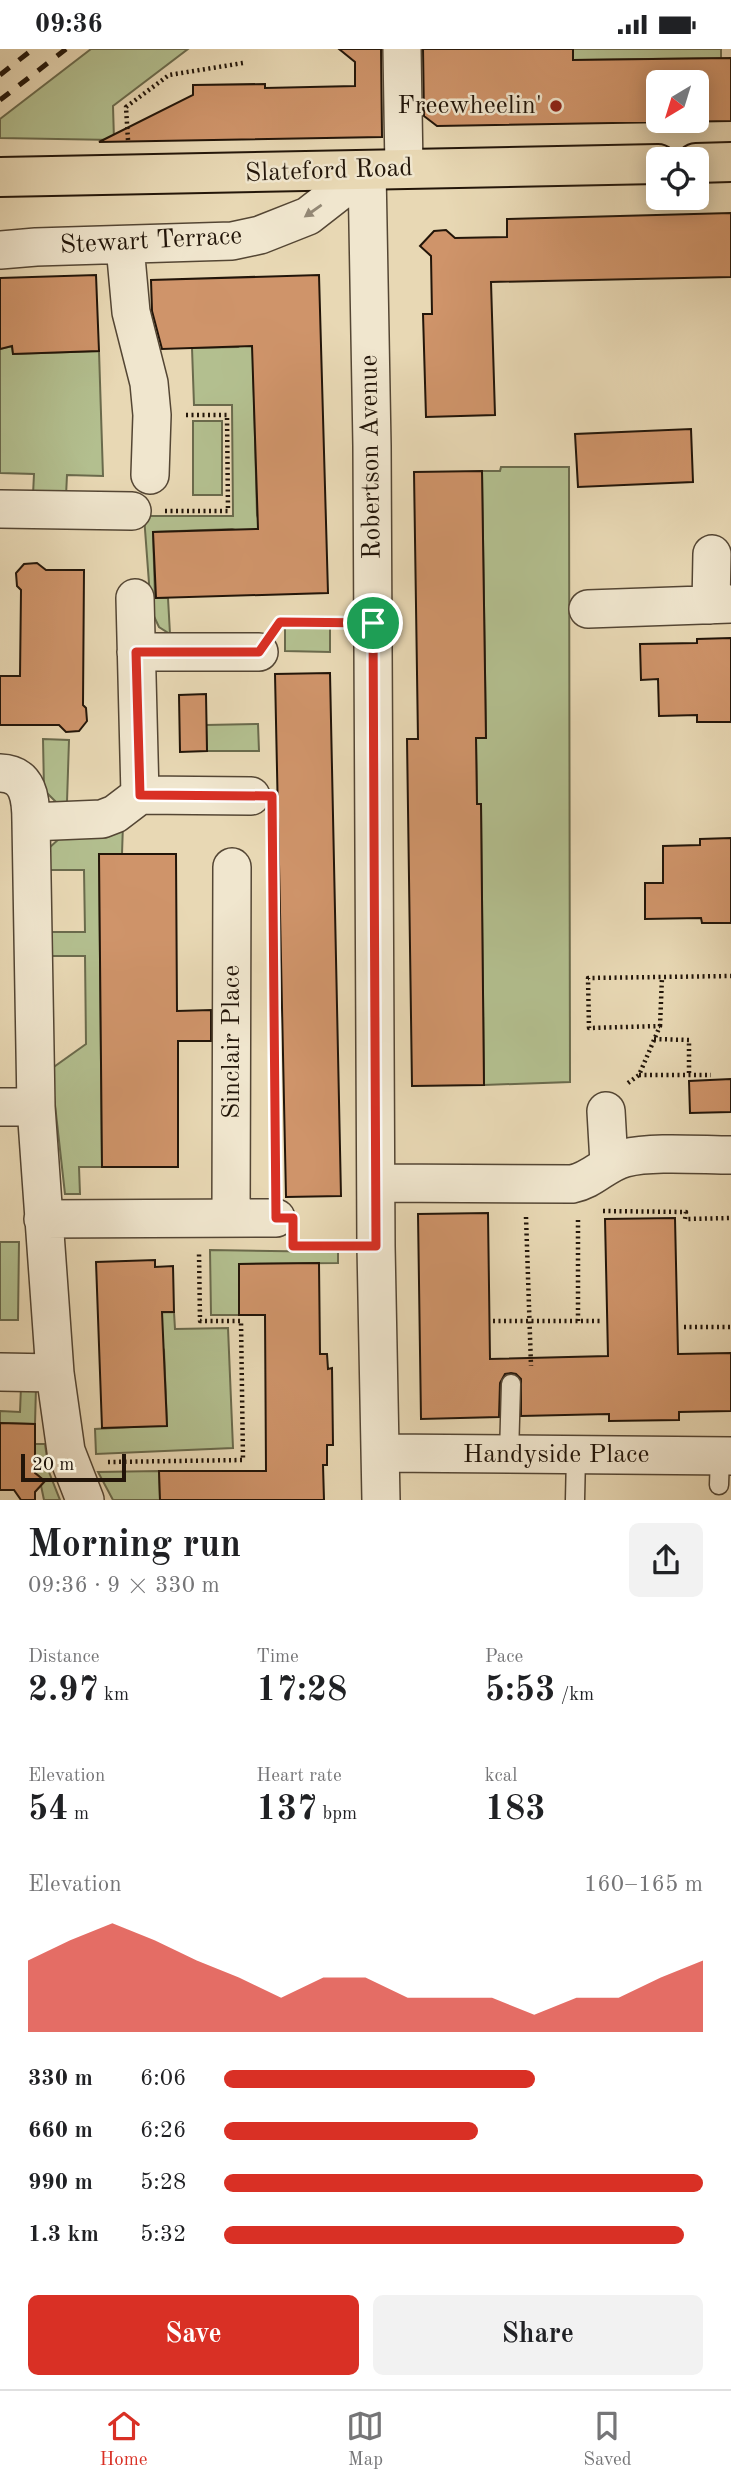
<!DOCTYPE html>
<meta charset="utf-8">
<style>
:root{--surface:#fff;--page:#f2f2f2;--text:#202124;--muted:#757577;--line:#e0e0e0;--accent:#d93025}
body{margin:0;font-family:"Old Standard TT",serif;background:var(--page);color:var(--text);height:100vh;display:flex;flex-direction:column;font-size:26px;white-space:nowrap}
*{box-sizing:border-box;margin:0}
p{font-size:23px;color:var(--muted)}
.icon{flex:none;width:38px;height:38px;fill:none;stroke:currentColor;stroke-width:2;stroke-linecap:round;stroke-linejoin:round}
.map{position:relative;height:1451px;overflow:hidden}
.sheet{display:flex;flex-direction:column;background:var(--surface);flex:1}
.sheet>*{flex:none}
.needle{width:46px;rotate:218deg}
.tools{position:absolute;left:646px;top:21px;display:grid;gap:14px}
.tools a{display:grid;place-items:center;width:63px;height:63px;border-radius:10px;background:var(--surface);box-shadow:0 4px 18px #0003;font-size:35px}
.scale{position:absolute;left:21px;bottom:18px;width:105px;box-sizing:border-box;padding-left:7px;border:4px solid #221509;border-top:0;font-size:19px;line-height:24px;white-space:nowrap;color:#221509;-webkit-text-stroke:5px #f0e6ce;paint-order:stroke}
.pin{position:absolute;display:grid;place-items:center;width:60px;height:60px;color:#fff;margin:-30px;border:4px solid #fff;border-radius:50%;box-shadow:0 2px 7px #0007}
.round{display:grid;place-items:center;flex:none;width:74px;height:74px;border-radius:10px;background:var(--page)}
.overview{display:flex;align-items:center;justify-content:space-between;height:119px;padding:0 28px}
h1{font-size:38px;font-weight:700;line-height:52px}
.metrics{display:grid;grid-template-columns:repeat(3,1fr);gap:10px;height:119px;padding:7px 28px}
.metrics div{display:grid;align-content:center}
.metrics b{font-size:35px;font-weight:700}
.metrics small{font-size:19px;font-weight:400}
.metrics p{font-size:19px}
.chart{height:196px;padding:14px 28px}
.chart p{display:flex;justify-content:space-between}
.chart svg{width:100%;height:126px;margin-top:7px;fill:var(--accent);opacity:.7}
.button{display:flex;gap:14px;margin-top:auto;padding:14px 28px}
.button a{flex:1;height:80px;border-radius:10px;background:var(--accent);color:#fff;font-size:28px;font-weight:700;line-height:80px;text-align:center}
.button a+a{background:var(--page);color:var(--text)}
ul{padding:0 28px;list-style:none;font-size:23px}
li{display:grid;grid-template-columns:112px 84px 1fr;align-items:center;height:52px}
li i{height:18px;border-radius:9px;background:var(--accent)}
.status{display:flex;justify-content:space-between;align-items:center;height:49px;padding:0 35px;background:var(--surface);direction:ltr}
.status svg{height:19px;fill:currentColor}
.dock{display:flex;justify-content:space-around;align-items:center;height:98px;border-top:2px solid var(--line);background:var(--surface);font-size:19px;color:var(--muted)}
.dock a{display:grid;justify-items:center;gap:4px}
.dock .active{color:var(--accent)}
.map>svg:first-child{display:block}
.green{fill:#b3bf8f;stroke:#6a6a4c;stroke-width:2}
.building{fill:#cf946a;stroke:#221509;stroke-width:2;fill-rule:evenodd}
.lines{fill:none;stroke-linecap:round;stroke-linejoin:round}
.service-casing{stroke:#544634;stroke-width:21}
.minor-casing{stroke:#544634;stroke-width:40}
.primary-casing{stroke:#221509;stroke-width:42}
.path{stroke:#221509;stroke-width:4.5;stroke-dasharray:2 3.5;stroke-linecap:butt}
.service{stroke:#f0e6ce;stroke-width:18}
.minor{stroke:#f0e6ce;stroke-width:37}
.primary{stroke:#e8d8b4;stroke-width:38}
.rail{stroke:#221509;stroke-width:5;stroke-dasharray:12 12;stroke-linecap:butt}
.oneway{fill:#938875}
.route-casing{stroke:#fff;stroke-width:14}
.route{stroke:#d93025;stroke-width:9}
.poi-dot{fill:#8f2418;stroke:#f0e6ce;stroke-width:2.5}
.labels{text-anchor:middle;dominant-baseline:central;stroke-width:5;stroke-linejoin:round;paint-order:stroke}
.poi-label{font-size:26px;fill:#221509;stroke:#f0e6ce;text-anchor:end}
.street-label{font-size:26px;fill:#221509;stroke:#f0e6ce}
</style>
<div class="status"><b>09:36</b><svg viewBox="0 0 49 12"><path d="M0 12V9h3v3zM5 12V6h3v6zM10 12V3h3v9zM15 12V0h3v12zM26 1h20v11H26zM47 4h2v5h-2z"/></svg></div>
<div class="map">
<svg width="731" height="1451" viewBox="0 0 731 1451">
<rect width="100%" height="100%" fill="#e8d8b4"/>
<filter id="stains"><feTurbulence type="fractalNoise" baseFrequency=".00286" numOctaves="4"/><feColorMatrix values="0 0 0 0 .2 0 0 0 0 .09 0 0 0 0 .02 0 0 0 .5 -.17"/></filter>
<radialGradient id="worn" r=".72"><stop offset=".6" stop-color="#630" stop-opacity="0"/><stop offset="1" stop-color="#630" stop-opacity=".3"/></radialGradient>
<path class="green" d="M 91,0 L 188,0 L 113,57 L 114,91 L 0,89 L 0,70 Z
M 573,0 L 721,0 L 721,9 L 573,11 Z
M 265,278 L 253,310 L 257,466 L 265,490 L 232,480 L 153,483 L 155,549 L 168,549 L 170,585 L 159,578 L 151,561 L 144,467 L 233,467 L 232,356 L 194,356 L 192,299 L 238,298 Z
M 12,297 L 13,305 L 99,302 L 103,427 L 67,426 L 66,447 L 33,446 L 34,425 L 0,424 L 0,300 Z
M 193,372 L 222,372 L 222,446 L 193,446 Z
M 501,418 L 569,418 L 570,1033 L 484,1036 L 481,756 L 477,755 L 476,689 L 486,689 L 482,422 L 500,422 Z
M 285,577 L 330,578 L 330,603 L 285,602 Z
M 258,675 L 259,702 L 207,702 L 206,676 Z
M 43,690 L 69,691 L 67,753 L 56,753 L 44,741 Z
M 123,775 L 122,805 L 99,806 L 102,1118 L 79,1118 L 80,1145 L 65,1145 L 51,1020 L 86,995 L 85,907 L 47,907 L 46,883 L 85,883 L 84,821 L 45,821 L 49,799 L 60,789 Z
M 0,1193 L 19,1193 L 18,1271 L 0,1271 Z
M 210,1201 L 338,1203 L 338,1214 L 239,1215 L 239,1266 L 211,1266 Z
M 174,1263 L 175,1280 L 228,1279 L 233,1399 L 96,1405 L 95,1380 L 167,1376 L 164,1301 L 143,1264 Z
M 21,1337 L 36,1338 L 35,1375 L 0,1374 L 0,1362 L 20,1363 Z
M 35,1395 L 45,1395 L 49,1423 L 60,1451 L 44,1451 L 39,1427 L 35,1424 Z
M 159,1422 L 160,1451 L 113,1451 L 98,1423 Z"/>
<path class="building" d="M 339,0 L 381,0 L 382,88 L 99,93 L 193,46 L 193,36 L 265,35 L 265,39 L 355,37 L 355,13 Z
M 423,0 L 573,0 L 573,11 L 731,9 L 731,72 L 437,77 L 424,67 ZM 658,33 L 696,33 L 696,72 L 658,72 Z
M 731,164 L 731,228 L 491,233 L 495,366 L 426,368 L 423,265 L 432,265 L 431,207 L 420,197 L 434,182 L 446,181 L 455,189 L 507,188 L 507,170 Z
M 96,226 L 99,302 L 13,305 L 12,297 L 0,300 L 0,229 Z
M 319,226 L 328,544 L 156,549 L 153,483 L 258,480 L 252,297 L 162,300 L 152,262 L 151,231 Z
M 691,380 L 693,433 L 578,438 L 575,385 Z
M 482,422 L 486,689 L 476,689 L 477,755 L 481,755 L 484,1036 L 412,1037 L 407,690 L 418,690 L 414,423 Z
M 37,514 L 46,521 L 84,521 L 83,656 L 86,659 L 87,672 L 79,682 L 66,683 L 59,676 L 0,676 L 0,627 L 20,627 L 21,541 L 17,537 L 16,524 L 24,515 Z
M 731,589 L 731,673 L 697,673 L 697,666 L 659,667 L 658,630 L 641,631 L 640,595 L 697,594 L 697,590 Z
M 330,624 L 341,1147 L 286,1148 L 275,625 Z
M 206,645 L 207,702 L 180,703 L 179,646 Z
M 731,789 L 731,874 L 702,874 L 701,869 L 645,870 L 645,834 L 663,834 L 663,797 L 700,796 L 700,790 Z
M 99,805 L 176,805 L 177,962 L 211,961 L 211,992 L 178,992 L 178,1118 L 102,1118 Z
M 731,1030 L 731,1063 L 690,1064 L 689,1032 Z
M 488,1164 L 490,1310 L 608,1307 L 605,1170 L 675,1169 L 678,1305 L 731,1304 L 731,1362 L 679,1363 L 679,1371 L 609,1372 L 609,1365 L 521,1367 L 521,1330 L 516,1325 L 511,1324 L 505,1325 L 500,1334 L 499,1368 L 421,1370 L 418,1165 Z
M 155,1211 L 155,1218 L 173,1217 L 174,1263 L 162,1263 L 167,1377 L 102,1379 L 96,1213 Z
M 319,1214 L 320,1305 L 327,1305 L 328,1320 L 332,1319 L 333,1396 L 327,1396 L 327,1416 L 323,1416 L 324,1451 L 160,1451 L 159,1422 L 266,1422 L 265,1266 L 239,1266 L 239,1215 Z
M 0,1374 L 35,1375 L 35,1424 L 45,1432 L 35,1443 L 35,1451 L 21,1451 L 14,1441 L 0,1441 Z"/>
<g class="lines">
<defs>
<path id="service" d="M 509,1406 L 511,1335
M 719,1436 L 720,1407
M 575,1451 L 576,1406"/>
<path id="minor" d="M 402,0 L 404,120
M 367,121 L 372,397 L 376,1197 L 381,1451
M 125,197 L 131,263 L 149,334 L 152,366 L 150,426
M 0,201 L 36,198 L 232,192 L 260,186 L 308,167 L 367,121
M 0,460 L 132,462
M 135,549 L 140,746
M 711,556 L 712,505
M 588,560 L 731,555
M 136,603 L 259,603
M 0,724 C 29,725 31,750 31,773
M 0,1058 L 36,1058
M 606,1062 L 609,1114
M 377,1134 L 572,1135 C 593,1131 605,1114 625,1109 C 652,1102 702,1106 731,1106
M 231,1168 L 232,818
M 43,1170 L 276,1169
M 0,1323 L 55,1324
M 382,1404 L 731,1407
M 85,1451 L 66,1402 L 55,1324 L 36,1058 L 31,773 L 102,770 L 115,765 L 140,746 L 251,747"/>
<path id="primary" d="M 696,114 L 731,113
M 0,128 L 658,115"/>
</defs>
<use href="#service" class="service-casing"/>
<use href="#minor" class="minor-casing"/>
<use href="#primary" class="primary-casing"/>
<path class="path" d="M 128,91 L 126,58 L 169,26 L 243,14
M 165,462 L 228,462 L 227,366 L 185,366
M 280,574 L 337,573
M 272,775 L 276,1134
M 660,977 L 662,928
M 654,990 L 689,991 L 689,1026
M 639,1026 L 711,1026
M 628,1034 L 639,1026 L 660,977 L 589,979 L 588,929 L 731,927
M 603,1162 L 686,1163 L 685,1170 L 731,1169
M 526,1168 L 531,1317
M 299,1197 L 343,1197
M 493,1272 L 601,1272
M 578,1272 L 578,1168
M 684,1278 L 731,1278
M 108,1413 L 243,1411 L 241,1272 L 200,1272 L 199,1204"/>
<use href="#service" class="service"/>
<use href="#minor" class="minor"/>
<use href="#primary" class="primary"/>
<path class="rail" d="M 0,26 L 33,0
M 0,51 L 66,0"/>
</g>
<defs><path id="oneway-solid" d="M-6-.8H1V-3.2L6.5 0L1 3.2V.8H-6Z" transform="scale(1.75)"/></defs>
<use class="oneway" href="#oneway-solid" transform="translate(313 162) rotate(145)"/>
<g class="lines">
<defs>
<path id="route" d="M 280,573 L 373,574 L 376,1197 L 293,1197 L 293,1169 L 276,1169 L 272,747 L 140,746 L 136,603 L 259,603 Z"/>
</defs>
<use href="#route" class="route-casing"/>
<use href="#route" class="route"/>
</g>
<circle class="poi-dot" cx="556" cy="57" r="7"/>
<g class="labels">
<g class="poi-label">
<text x="542" y="57">Freewheelin'</text>
</g>
<g class="street-label">
<text transform="translate(329 122) rotate(-2)">Slateford Road</text>
<text transform="translate(151 192) rotate(-3)">Stewart Terrace</text>
<text transform="translate(371 408) rotate(-91)">Robertson Avenue</text>
<text transform="translate(232 993) rotate(-90)">Sinclair Place</text>
<text x="556" y="1406">Handyside Place</text>
</g>
</g>
<rect width="100%" height="100%" filter="url(#stains)"/>
<rect width="100%" height="100%" fill="url(#worn)"/>
</svg>
<div class="tools">
<a><svg class="needle" viewBox="-14 -14 28 28"><path d="M0-13l5 13h-10z" fill="#e53935"/><path d="M0 13l5-13h-10z" fill="#757577"/></svg></a>
<a><svg class="icon" aria-label="locate" viewBox="0 0 24 24"><circle cx="12" cy="12" r="6"/><path d="M12 2v4M12 18v4M2 12h4M18 12h4"/></svg></a>
</div>
<div class="scale">20 m</div>
<div class="pin" style="left:373px;top:574px;background:#1e9e55"><svg class="icon" aria-label="arrive" viewBox="0 0 24 24"><path d="M6 21V4h12l-3 4 3 4H6"/></svg></div>
</div>
<section class="sheet">
<div class="overview"><div><h1>Morning run</h1><p>09:36 · 9 × 330 m</p></div><a class="round"><svg class="icon" aria-label="share" viewBox="0 0 24 24"><path d="M12 15V3M7 8l5-5 5 5M5 13v7h14v-7"/></svg></a></div>
<div class="metrics">
<div><p>Distance</p><b>2.97<small> km</small></b></div>
<div><p>Time</p><b>17:28</b></div>
<div><p>Pace</p><b>5:53<small> /km</small></b></div>
</div>
<div class="metrics">
<div><p>Elevation</p><b>54<small> m</small></b></div>
<div><p>Heart rate</p><b>137<small> bpm</small></b></div>
<div><p>kcal</p><b>183</b></div>
</div>
<div class="chart"><p><span>Elevation</span>160–165 m</p>
<svg viewBox="0 0 160 44" preserveAspectRatio="none"><path d="M0 44V19L10 12L20 6L30 12L40 19L50 25L60 32L70 25L80 25L90 32L100 32L110 32L120 38L130 32L140 32L150 25L160 19V44z"/></svg>
</div>
<ul>
<li><b>330 m</b>6:06<i style="width:65%"></i></li>
<li><b>660 m</b>6:26<i style="width:53%"></i></li>
<li><b>990 m</b>5:28<i style="width:100%"></i></li>
<li><b>1.3 km</b>5:32<i style="width:96%"></i></li>
</ul>
<div class="button"><a>Save</a><a>Share</a></div>
</section>
<nav class="dock">
<a class="active"><svg class="icon" aria-label="home" viewBox="0 0 24 24"><path d="M3 11l9-7 9 7M6 9v11h12V9"/></svg>Home</a>
<a><svg class="icon" aria-label="map" viewBox="0 0 24 24"><path d="M3 6l6-2 6 2 6-2v14l-6 2-6-2-6 2zM9 4v14M15 6v14"/></svg>Map</a>
<a><svg class="icon" aria-label="saved" viewBox="0 0 24 24"><path d="M7 4h10v16l-5-4-5 4z"/></svg>Saved</a>
</nav>
